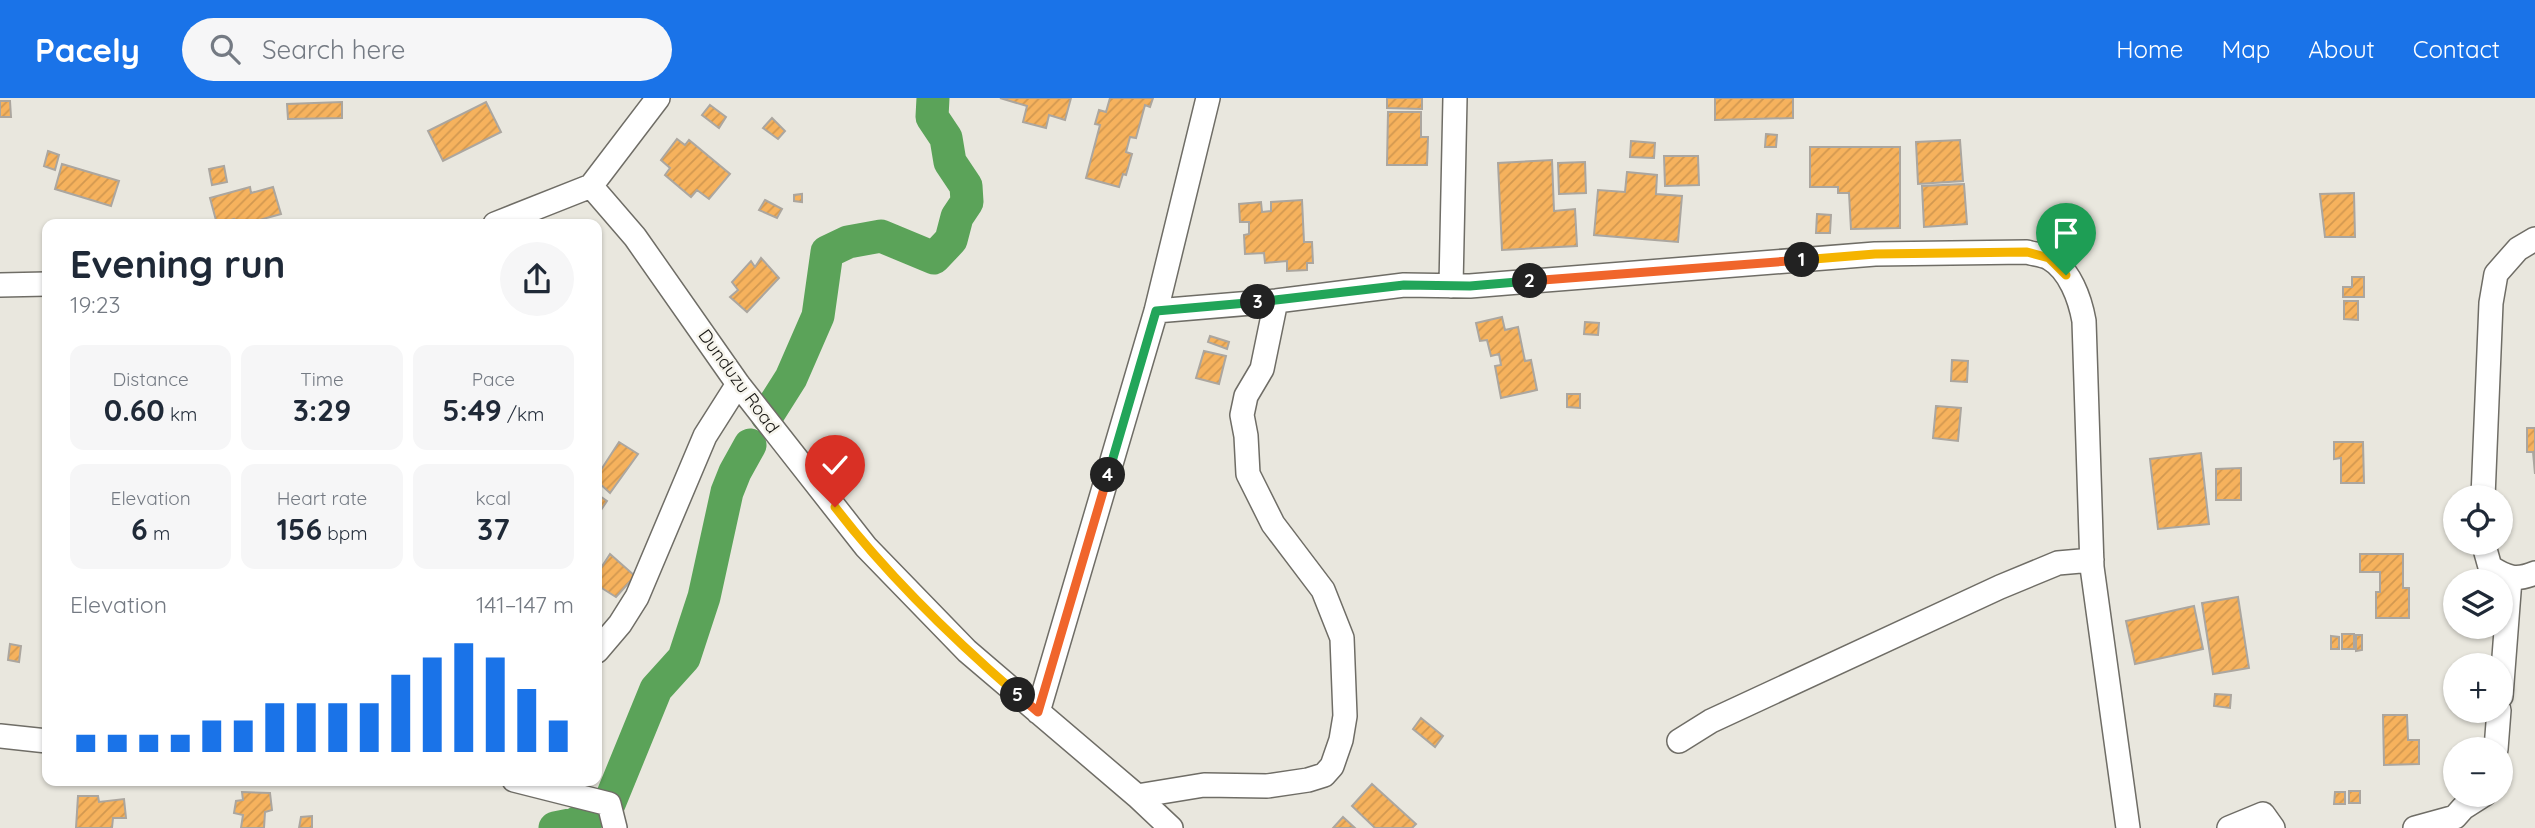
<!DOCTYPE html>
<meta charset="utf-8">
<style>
:root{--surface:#fff;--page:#f6f6f7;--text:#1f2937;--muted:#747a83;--accent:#1a73e8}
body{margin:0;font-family:Quicksand,sans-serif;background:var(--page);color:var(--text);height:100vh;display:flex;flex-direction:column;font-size:26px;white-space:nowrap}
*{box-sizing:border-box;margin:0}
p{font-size:23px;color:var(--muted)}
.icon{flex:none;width:38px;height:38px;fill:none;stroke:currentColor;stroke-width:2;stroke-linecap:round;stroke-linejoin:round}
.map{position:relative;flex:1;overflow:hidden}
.drawer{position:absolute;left:42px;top:121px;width:560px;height:567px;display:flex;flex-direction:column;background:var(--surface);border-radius:14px;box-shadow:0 2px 5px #0004}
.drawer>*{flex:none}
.controls{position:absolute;left:2443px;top:387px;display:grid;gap:14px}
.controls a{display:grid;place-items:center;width:70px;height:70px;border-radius:50%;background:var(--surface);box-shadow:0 2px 5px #0004;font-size:35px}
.pin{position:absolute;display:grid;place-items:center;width:60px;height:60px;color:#fff;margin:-72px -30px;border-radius:50% 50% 50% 0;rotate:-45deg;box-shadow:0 0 7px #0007}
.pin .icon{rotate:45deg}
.km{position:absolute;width:35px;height:35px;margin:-18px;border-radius:50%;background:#222;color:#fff;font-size:19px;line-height:35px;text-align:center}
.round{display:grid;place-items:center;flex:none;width:74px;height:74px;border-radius:37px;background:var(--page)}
.overview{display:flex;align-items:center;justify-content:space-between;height:119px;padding:0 28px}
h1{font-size:38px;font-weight:700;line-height:52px}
.metrics{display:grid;grid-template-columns:repeat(3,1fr);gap:10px;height:119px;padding:7px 28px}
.metrics div{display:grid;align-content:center;border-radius:14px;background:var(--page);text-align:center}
.metrics b{font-size:30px;font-weight:700}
.metrics small{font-size:19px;font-weight:400}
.metrics p{font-size:19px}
.chart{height:196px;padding:14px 28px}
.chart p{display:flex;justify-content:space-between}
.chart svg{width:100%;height:126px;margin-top:7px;stroke:var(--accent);stroke-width:6}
header{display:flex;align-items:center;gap:42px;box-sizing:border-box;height:98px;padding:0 35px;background:var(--accent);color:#fff}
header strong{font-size:33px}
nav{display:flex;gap:38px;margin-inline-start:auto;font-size:24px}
.search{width:490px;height:63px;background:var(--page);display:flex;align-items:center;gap:18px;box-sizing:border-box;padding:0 24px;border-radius:38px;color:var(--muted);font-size:26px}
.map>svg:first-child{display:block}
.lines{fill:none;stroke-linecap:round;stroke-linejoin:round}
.river{stroke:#5ba359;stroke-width:33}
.building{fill:url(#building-hatch);stroke:#aba69f;stroke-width:2}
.minor-casing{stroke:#6f6d66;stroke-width:26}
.minor{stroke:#fff;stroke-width:23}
.split-1-casing{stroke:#fff;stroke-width:14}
.split-2-casing{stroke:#fff;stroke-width:14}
.split-3-casing{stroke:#fff;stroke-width:14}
.split-4-casing{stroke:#fff;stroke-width:14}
.split-5-casing{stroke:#fff;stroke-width:14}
.split-6-casing{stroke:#fff;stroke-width:14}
.split-1{stroke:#f5b400;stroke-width:9}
.split-2{stroke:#f0652b;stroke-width:9}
.split-3{stroke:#22a559;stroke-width:9}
.split-4{stroke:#22a559;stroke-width:9}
.split-5{stroke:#f0652b;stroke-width:9}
.split-6{stroke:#f5b400;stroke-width:9}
.labels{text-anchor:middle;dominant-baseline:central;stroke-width:5;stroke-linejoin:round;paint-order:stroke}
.street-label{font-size:18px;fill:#181714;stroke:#f6f4ec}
</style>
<header>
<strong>Pacely</strong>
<div class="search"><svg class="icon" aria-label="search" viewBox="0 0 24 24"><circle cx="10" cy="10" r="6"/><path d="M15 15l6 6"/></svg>Search here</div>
<nav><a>Home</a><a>Map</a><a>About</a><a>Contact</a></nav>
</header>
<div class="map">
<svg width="2535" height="730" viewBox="0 0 2535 730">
<defs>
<pattern id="building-hatch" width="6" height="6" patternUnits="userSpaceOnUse" patternTransform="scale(1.75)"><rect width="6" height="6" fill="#f6b25d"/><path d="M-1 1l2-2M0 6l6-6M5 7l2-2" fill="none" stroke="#d29850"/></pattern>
</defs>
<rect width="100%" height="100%" fill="#e9e7de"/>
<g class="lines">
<path class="river" d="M 767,318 L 791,280 L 818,218 L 827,154 L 848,144 L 881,138 L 934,160 L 951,142 L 957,119 L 967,104 L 966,88 L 950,64 L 946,40 L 932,19 L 933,0
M 555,730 L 575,726 L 609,706 L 656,591 L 684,560 L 704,499 L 727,394 L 735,374 L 750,347"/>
</g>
<path class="building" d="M 1000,0 L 1071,0 L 1065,22 L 1049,17 L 1046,30 L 1023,24 L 1027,8 Z
M 1110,0 L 1153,0 L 1150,9 L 1145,7 L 1136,40 L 1130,39 L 1126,54 L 1132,56 L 1126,77 L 1123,76 L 1119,89 L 1086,80 L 1100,27 L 1095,26 L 1099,12 L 1106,14 Z
M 1387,0 L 1422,0 L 1422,11 L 1387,10 Z
M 1715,0 L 1793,0 L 1793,20 L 1715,22 Z
M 0,3 L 10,3 L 11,19 L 0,19 Z
M 342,4 L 342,20 L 288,21 L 287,6 Z
M 486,4 L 501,34 L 443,63 L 428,33 Z
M 710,7 L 726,19 L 719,30 L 702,17 Z
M 1388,14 L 1421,14 L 1421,39 L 1428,39 L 1427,67 L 1387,67 Z
M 772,20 L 785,33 L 778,41 L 763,30 Z
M 1766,36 L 1777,37 L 1776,49 L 1765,49 Z
M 677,41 L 685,47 L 689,42 L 730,76 L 709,101 L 697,92 L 691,99 L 665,77 L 670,70 L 661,62 Z
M 1960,42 L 1963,83 L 1918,86 L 1916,44 Z
M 1631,43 L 1655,45 L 1654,60 L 1630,59 Z
M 1810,49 L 1900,49 L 1900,130 L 1851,131 L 1849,95 L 1838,95 L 1838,89 L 1810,89 Z
M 48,53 L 59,57 L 55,72 L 44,68 Z
M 1664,58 L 1698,58 L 1699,87 L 1665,88 Z
M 1552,62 L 1554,113 L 1575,111 L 1577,148 L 1502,152 L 1498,65 Z
M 1585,64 L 1586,95 L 1559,96 L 1558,65 Z
M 62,66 L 119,83 L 111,108 L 55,91 Z
M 224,68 L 227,84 L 212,87 L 209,71 Z
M 1627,74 L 1657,77 L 1656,96 L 1682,98 L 1678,144 L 1594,137 L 1598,92 L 1625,94 Z
M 1964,86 L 1967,126 L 1924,129 L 1922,88 Z
M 250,89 L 251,95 L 273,89 L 281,116 L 245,126 L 235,126 L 234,121 L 217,126 L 210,100 Z
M 2354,95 L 2355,139 L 2325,139 L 2320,96 Z
M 802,96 L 802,104 L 794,103 L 794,97 Z
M 765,102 L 782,111 L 777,120 L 759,112 Z
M 1302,102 L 1304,144 L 1312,144 L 1313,165 L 1307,165 L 1307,172 L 1287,173 L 1287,163 L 1265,165 L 1264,155 L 1245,156 L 1244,137 L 1249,136 L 1249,124 L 1240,124 L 1239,106 L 1261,104 L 1262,114 L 1271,113 L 1271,104 Z
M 1817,116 L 1831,117 L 1830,135 L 1816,135 Z
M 761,160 L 779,180 L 747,214 L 730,199 L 738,192 L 732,184 L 751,163 L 755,169 Z
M 2352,179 L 2364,179 L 2364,199 L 2343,199 L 2343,189 L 2352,189 Z
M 2344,203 L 2358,203 L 2358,222 L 2344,221 Z
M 1502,219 L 1505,232 L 1518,229 L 1525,263 L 1531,262 L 1537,292 L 1501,300 L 1495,268 L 1501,267 L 1499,256 L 1491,258 L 1487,242 L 1480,243 L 1476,225 Z
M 1585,224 L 1599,225 L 1598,237 L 1584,236 Z
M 1210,238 L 1229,244 L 1227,251 L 1208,244 Z
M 1204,253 L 1226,258 L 1219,286 L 1196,280 Z
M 1952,262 L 1968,263 L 1967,284 L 1951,283 Z
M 1567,296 L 1580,296 L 1580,310 L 1567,309 Z
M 1936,308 L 1961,310 L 1958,343 L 1933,340 Z
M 2527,330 L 2535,330 L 2535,376 L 2533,354 L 2527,354 Z
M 619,344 L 638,356 L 610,395 L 597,383 L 597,378 Z
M 2334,344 L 2363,344 L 2364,385 L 2341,385 L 2341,360 L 2334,361 Z
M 2201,355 L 2209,426 L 2158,431 L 2150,361 Z
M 2241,370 L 2241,402 L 2216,402 L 2216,371 Z
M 597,396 L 607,403 L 597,418 Z
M 610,456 L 635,478 L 616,499 L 597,487 L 597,476 Z
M 2360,456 L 2403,456 L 2403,490 L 2409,490 L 2409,520 L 2376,520 L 2376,494 L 2380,494 L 2380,474 L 2360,474 Z
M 2238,499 L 2249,570 L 2213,576 L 2202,505 Z
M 2194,508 L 2203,551 L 2135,566 L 2126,523 Z
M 2342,536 L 2354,536 L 2354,551 L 2342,551 Z
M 2356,537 L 2362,537 L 2362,552 L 2356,553 Z
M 2331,538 L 2339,539 L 2339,551 L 2331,551 Z
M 10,546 L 21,548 L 19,564 L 8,562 Z
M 2215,596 L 2231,597 L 2230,610 L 2214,608 Z
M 2383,617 L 2407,617 L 2408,642 L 2419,642 L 2419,666 L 2384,667 Z
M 1421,620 L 1443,638 L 1435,649 L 1413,631 Z
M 1372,686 L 1416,726 L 1412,730 L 1375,730 L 1352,708 Z
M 2349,693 L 2360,693 L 2360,705 L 2349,705 Z
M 242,694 L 270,695 L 272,712 L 265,714 L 264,730 L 241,730 L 243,717 L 234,715 L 236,703 L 243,702 Z
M 2335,694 L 2345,694 L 2345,706 L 2334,706 Z
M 78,698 L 98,698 L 99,704 L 124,701 L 126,720 L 113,720 L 112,730 L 76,730 Z
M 312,718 L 312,730 L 299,730 L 301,719 Z
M 1343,719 L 1355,730 L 1333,730 Z"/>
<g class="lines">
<defs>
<path id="minor" d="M 591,88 L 635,139 L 738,286 L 866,449 L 967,553 L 1137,698 L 1171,730
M 495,126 L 591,88 L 658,0
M 0,187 L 47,186
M 1451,188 L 1455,0
M 1156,213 L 1276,203 L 1404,187 L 1470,188 L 1875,156 L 2027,154 C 2033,156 2043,157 2049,160 C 2070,172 2080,201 2084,223 L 2092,469 L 2128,730
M 2483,399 L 2491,205 L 2496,176 L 2518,151 L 2535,141
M 2483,444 L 2490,469 C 2507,480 2516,483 2535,475
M 597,553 L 620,526 L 637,499 L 705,338 L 738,286
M 2501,598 L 2510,481
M 1038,614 L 1156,213 L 1208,0
M 0,638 L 47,643
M 1679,643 L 1711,623 L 2000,489 L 2058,465 L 2092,462
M 2496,651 L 2499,612
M 514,682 L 609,706 L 615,730
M 1137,698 L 1204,687 L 1267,688 L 1308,682 L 1324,677 L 1332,668 L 1341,642 L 1345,618 L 1342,540 L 1323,492 L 1273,426 L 1248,376 L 1246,338 L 1242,317 L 1246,298 L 1262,271 L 1276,203
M 2229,730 L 2263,716 L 2273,730
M 2415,730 L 2455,719 L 2463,710 L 2485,696"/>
</defs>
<use href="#minor" class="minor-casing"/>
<use href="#minor" class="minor"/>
</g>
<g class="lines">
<defs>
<path id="split-1" d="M 1802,162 L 1875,156 L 2027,154 L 2049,160 L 2066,177"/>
<path id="split-2" d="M 1530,183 L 1802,162"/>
<path id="split-3" d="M 1258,204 L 1404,187 L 1470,188 L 1530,183"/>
<path id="split-4" d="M 1108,377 L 1156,213 L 1258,204"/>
<path id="split-5" d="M 1018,597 L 1038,614 L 1108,377"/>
<path id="split-6" d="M 835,409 C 888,478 952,540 1018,597"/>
</defs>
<use href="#split-1" class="split-1-casing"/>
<use href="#split-2" class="split-2-casing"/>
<use href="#split-3" class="split-3-casing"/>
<use href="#split-4" class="split-4-casing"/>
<use href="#split-5" class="split-5-casing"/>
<use href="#split-6" class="split-6-casing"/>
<use href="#split-1" class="split-1"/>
<use href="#split-2" class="split-2"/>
<use href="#split-3" class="split-3"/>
<use href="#split-4" class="split-4"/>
<use href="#split-5" class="split-5"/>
<use href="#split-6" class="split-6"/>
</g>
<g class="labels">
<g class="street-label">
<text transform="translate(739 283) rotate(54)">Dunduzu Road</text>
</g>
</g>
</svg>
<div class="controls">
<a><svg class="icon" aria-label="locate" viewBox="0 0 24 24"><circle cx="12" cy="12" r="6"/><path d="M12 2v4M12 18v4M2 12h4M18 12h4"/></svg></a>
<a><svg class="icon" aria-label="layers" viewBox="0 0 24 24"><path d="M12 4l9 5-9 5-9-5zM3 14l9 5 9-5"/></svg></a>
<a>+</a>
<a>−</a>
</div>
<div class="pin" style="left:2066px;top:177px;background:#1e9e55"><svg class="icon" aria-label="arrive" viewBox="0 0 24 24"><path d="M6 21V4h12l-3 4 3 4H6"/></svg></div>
<div class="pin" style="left:835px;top:409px;background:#d93025"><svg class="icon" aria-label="check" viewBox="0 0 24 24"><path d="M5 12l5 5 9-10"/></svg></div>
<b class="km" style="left:1802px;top:162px">1</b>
<b class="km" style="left:1530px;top:183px">2</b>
<b class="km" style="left:1258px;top:204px">3</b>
<b class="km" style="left:1108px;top:377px">4</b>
<b class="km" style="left:1018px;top:597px">5</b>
<section class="drawer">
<div class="overview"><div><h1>Evening run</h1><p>19:23</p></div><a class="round"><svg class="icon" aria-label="share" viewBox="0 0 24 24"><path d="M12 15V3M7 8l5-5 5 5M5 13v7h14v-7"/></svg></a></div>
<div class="metrics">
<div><p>Distance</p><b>0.60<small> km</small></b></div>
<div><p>Time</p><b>3:29</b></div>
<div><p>Pace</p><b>5:49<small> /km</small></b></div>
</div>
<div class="metrics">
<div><p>Elevation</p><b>6<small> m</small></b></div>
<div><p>Heart rate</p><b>156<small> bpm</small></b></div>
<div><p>kcal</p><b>37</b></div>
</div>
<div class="chart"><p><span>Elevation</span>141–147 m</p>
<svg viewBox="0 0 160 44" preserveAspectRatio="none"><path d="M5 44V38M15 44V38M25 44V38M35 44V38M45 44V33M55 44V33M65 44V27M75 44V27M85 44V27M95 44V27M105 44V17M115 44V11M125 44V6M135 44V11M145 44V22M155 44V33"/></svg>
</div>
</section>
</div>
